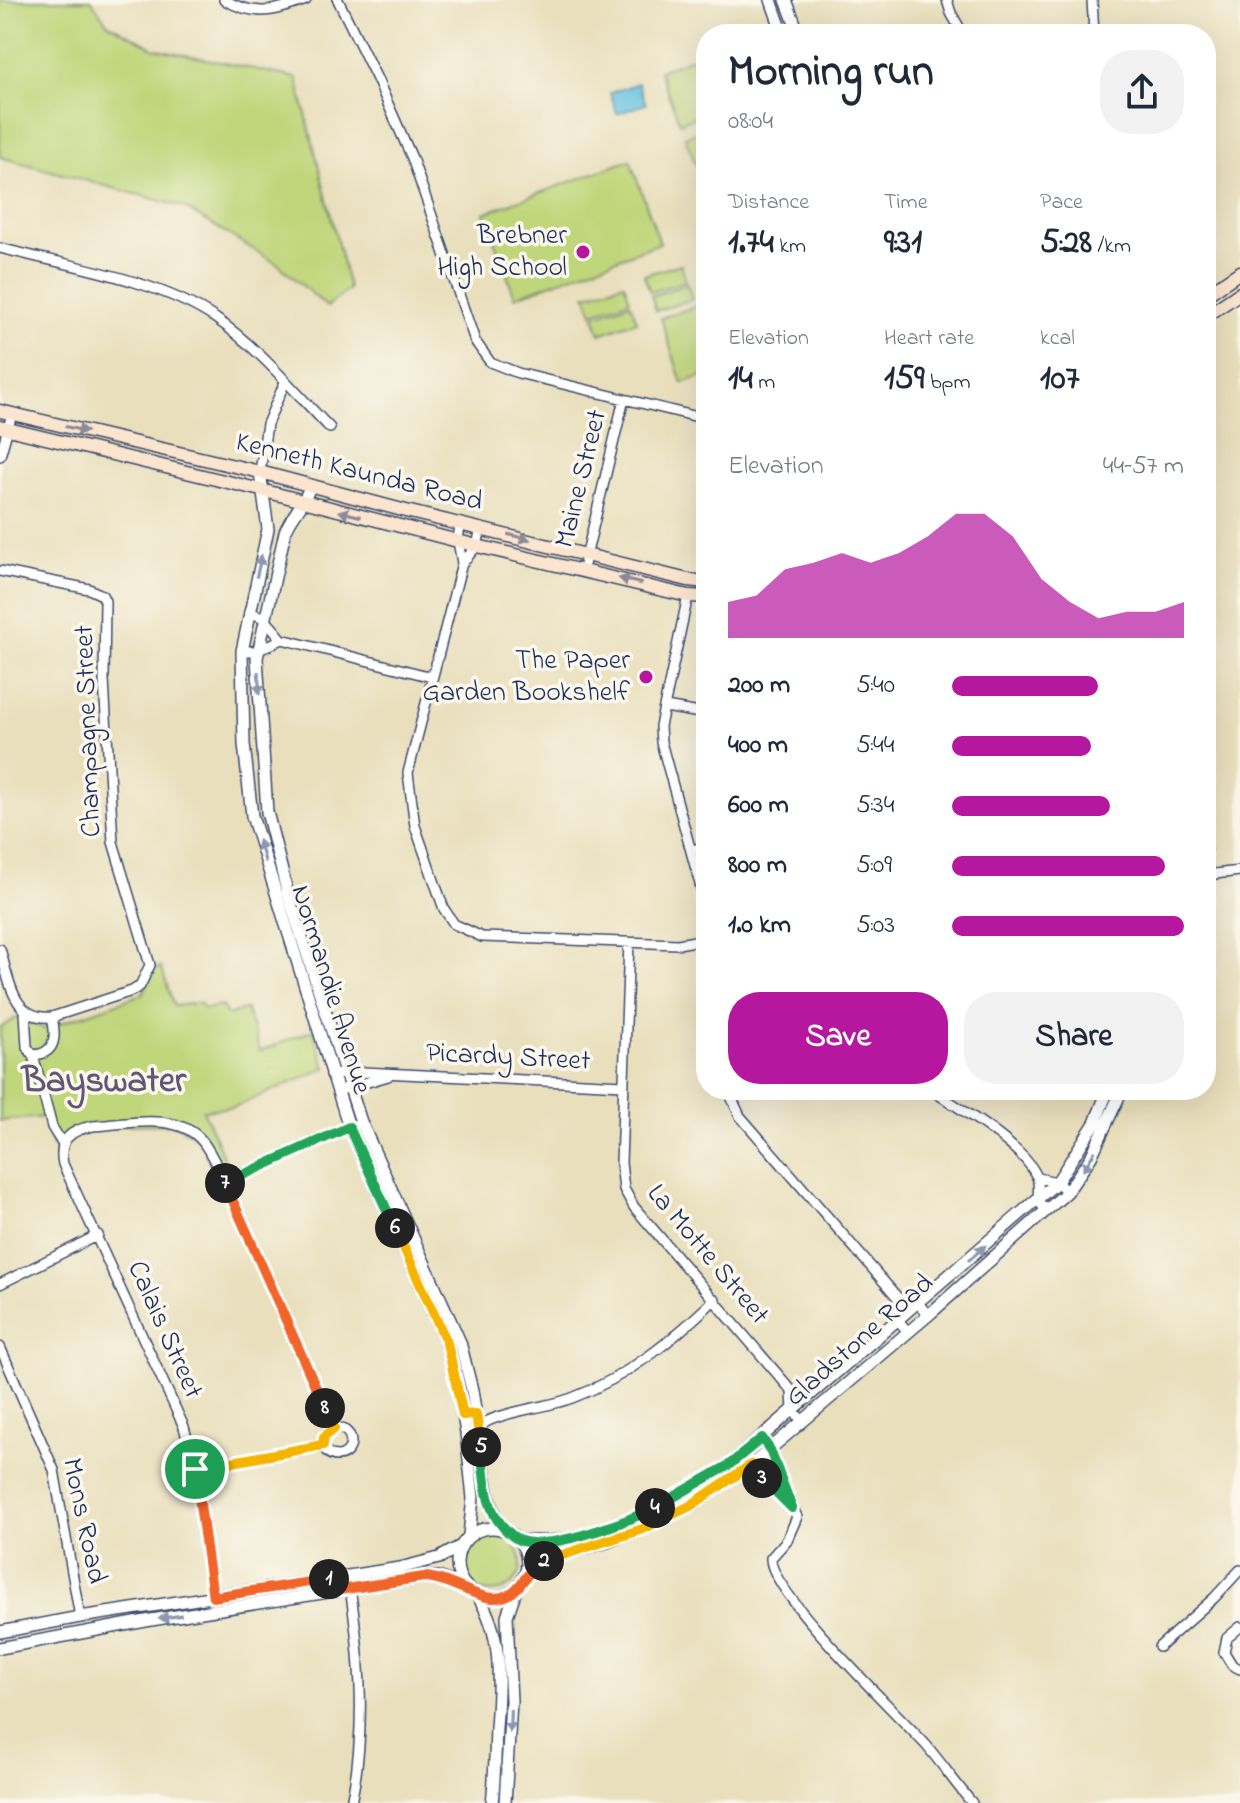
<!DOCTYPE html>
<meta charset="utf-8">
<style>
:root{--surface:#fff;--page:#f2f2f3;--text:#1f2937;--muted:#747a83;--accent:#b5179e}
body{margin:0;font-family:"Indie Flower",sans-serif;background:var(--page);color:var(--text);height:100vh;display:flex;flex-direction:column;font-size:30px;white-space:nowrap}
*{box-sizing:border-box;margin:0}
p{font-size:26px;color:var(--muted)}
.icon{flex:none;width:44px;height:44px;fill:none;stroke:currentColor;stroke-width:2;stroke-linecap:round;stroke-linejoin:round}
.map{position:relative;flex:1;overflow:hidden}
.sheet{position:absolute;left:696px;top:24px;width:520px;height:1076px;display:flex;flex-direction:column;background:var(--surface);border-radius:32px;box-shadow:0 8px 32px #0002}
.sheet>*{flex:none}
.pin{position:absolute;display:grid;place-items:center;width:68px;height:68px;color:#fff;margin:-34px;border:4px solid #fff;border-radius:50%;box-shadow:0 2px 8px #0007}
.km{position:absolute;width:40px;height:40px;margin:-20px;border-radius:50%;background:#222;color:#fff;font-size:22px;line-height:40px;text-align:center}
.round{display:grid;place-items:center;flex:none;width:84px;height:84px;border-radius:32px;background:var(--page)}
.headline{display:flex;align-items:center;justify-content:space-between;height:136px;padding:0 32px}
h1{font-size:44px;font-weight:700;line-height:60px}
.figures{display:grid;grid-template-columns:repeat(3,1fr);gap:12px;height:136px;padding:8px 32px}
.figures div{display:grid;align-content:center}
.figures b{font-size:34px;font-weight:700}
.figures small{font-size:22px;font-weight:400}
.figures p{font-size:22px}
.chart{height:224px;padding:16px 32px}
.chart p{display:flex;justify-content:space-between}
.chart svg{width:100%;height:144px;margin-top:8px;fill:var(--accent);opacity:.7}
.button{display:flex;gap:16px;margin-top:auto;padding:16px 32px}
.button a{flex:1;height:92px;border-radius:32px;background:var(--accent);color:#fff;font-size:32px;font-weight:700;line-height:92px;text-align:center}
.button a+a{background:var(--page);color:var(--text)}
ul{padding:0 32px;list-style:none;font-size:26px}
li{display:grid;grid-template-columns:128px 96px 1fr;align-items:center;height:60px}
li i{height:20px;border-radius:10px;background:var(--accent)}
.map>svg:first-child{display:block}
.green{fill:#c0d67a;stroke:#6e826c;stroke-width:2}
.water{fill:#61c1e0;stroke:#3e789f;stroke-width:2}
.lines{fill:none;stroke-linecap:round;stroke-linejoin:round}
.minor-casing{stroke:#3a496c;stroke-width:12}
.tertiary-casing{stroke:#3a496c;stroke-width:14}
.secondary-casing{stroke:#3a496c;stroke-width:15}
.minor{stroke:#fff;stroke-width:9}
.tertiary{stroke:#fff;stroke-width:11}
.secondary{stroke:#fce5cf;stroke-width:12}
.oneway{fill:#8c8a96}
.oneway2{fill:#8d97ae}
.split-1-casing{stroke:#fff;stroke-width:16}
.split-2-casing{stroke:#fff;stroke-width:16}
.split-3-casing{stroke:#fff;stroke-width:16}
.split-4-casing{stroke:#fff;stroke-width:16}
.split-5-casing{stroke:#fff;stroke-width:16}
.split-6-casing{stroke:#fff;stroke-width:16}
.split-7-casing{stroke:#fff;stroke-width:16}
.split-8-casing{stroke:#fff;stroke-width:16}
.split-9-casing{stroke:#fff;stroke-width:16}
.split-1{stroke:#f0652b;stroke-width:10}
.split-2{stroke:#f0652b;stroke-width:10}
.split-3{stroke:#f5b400;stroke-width:10}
.split-4{stroke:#22a559;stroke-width:10}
.split-5{stroke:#22a559;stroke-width:10}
.split-6{stroke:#f5b400;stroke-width:10}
.split-7{stroke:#22a559;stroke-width:10}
.split-8{stroke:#f0652b;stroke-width:10}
.split-9{stroke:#f5b400;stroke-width:10}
.poi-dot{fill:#b5179e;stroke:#fbf7ec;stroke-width:3}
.labels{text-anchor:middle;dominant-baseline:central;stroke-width:7;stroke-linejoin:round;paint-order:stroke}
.poi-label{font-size:28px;fill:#1b2f5e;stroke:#fbf7ec;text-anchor:end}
.street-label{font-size:28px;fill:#1b2f5e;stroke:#fbf7ec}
.district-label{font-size:36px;font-weight:bold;fill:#605875;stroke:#fbf7ec}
</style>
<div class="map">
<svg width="1240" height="1803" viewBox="0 0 1240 1803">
<rect width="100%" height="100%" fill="#fbf7ec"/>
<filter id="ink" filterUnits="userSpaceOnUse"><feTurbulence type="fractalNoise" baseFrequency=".0125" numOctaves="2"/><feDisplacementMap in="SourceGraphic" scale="16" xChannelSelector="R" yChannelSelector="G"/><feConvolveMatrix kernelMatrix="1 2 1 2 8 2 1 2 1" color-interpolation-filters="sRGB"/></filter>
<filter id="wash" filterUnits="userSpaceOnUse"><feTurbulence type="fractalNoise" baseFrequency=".006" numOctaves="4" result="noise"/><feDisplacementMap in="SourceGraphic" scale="32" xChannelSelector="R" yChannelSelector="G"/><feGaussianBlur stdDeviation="1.8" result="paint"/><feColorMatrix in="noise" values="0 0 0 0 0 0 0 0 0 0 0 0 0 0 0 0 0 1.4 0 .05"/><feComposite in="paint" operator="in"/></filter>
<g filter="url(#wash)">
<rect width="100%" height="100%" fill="#e9dfbc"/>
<path class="green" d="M 0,0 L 91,0 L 107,23 L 153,48 L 297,78 L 349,289 L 327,307 L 279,265 L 183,207 L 0,157 Z
M 706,52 L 706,112 L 680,123 L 659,71 Z
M 706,128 L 706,189 L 685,137 Z
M 630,160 L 660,243 L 515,297 L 484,213 Z
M 681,264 L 686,281 L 650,292 L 644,275 Z
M 624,283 L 630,300 L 593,313 L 586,295 Z
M 687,284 L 692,299 L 656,311 L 651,296 Z
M 630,303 L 637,321 L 600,334 L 594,316 Z
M 706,303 L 706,375 L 682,383 L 661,318 Z
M 161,967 L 174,1006 L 199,1003 L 205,1009 L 222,1006 L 227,1015 L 246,1009 L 260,1051 L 313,1030 L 326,1068 L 234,1107 L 203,1110 L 226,1163 L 241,1170 L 225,1178 L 210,1146 L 175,1124 L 85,1126 L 58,1150 L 53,1146 L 45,1117 L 0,1121 L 0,1028 L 18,1017 L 44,1029 L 142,994 L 155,969 Z
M463 1563a29 29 0 1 1 58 0a29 29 0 1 1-58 0Z"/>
<path class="water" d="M 638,83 L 646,104 L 617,114 L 610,93 Z"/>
</g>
<g filter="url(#ink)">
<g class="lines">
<defs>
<path id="minor" d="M 224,0 C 257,17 272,12 306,0
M 338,0 L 377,79 L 412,158 L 475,341 L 490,362 L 518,373 L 706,419
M 947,0 L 951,13 L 963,34
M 1092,0 L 1094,34
M 0,248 C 69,266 156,279 215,318 C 258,347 294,391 330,428
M 0,456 L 12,414
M 260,472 L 267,424 L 285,382
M 460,524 L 458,541 L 462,563
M 481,528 L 477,546 L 462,563 L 408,773 L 415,826 L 444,909 L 454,924 L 482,937 L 678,944 L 706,939
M 583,569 L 624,399
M 0,571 L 89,589 L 102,595 L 105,601 L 104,680 L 113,842 L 150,965 L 140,986 L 132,991 L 52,1017 C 12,1021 9,978 0,949
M 688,596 L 660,726 L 661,742 L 706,906
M 249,612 L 264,618 L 282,639
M 242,651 L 257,651 L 282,639 L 432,677
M 665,707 L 706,714
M 1206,809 L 1206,857
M 691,850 L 706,847
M 1206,875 L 1240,871
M 629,942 L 621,1163 L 624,1189 L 634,1207 L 792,1391 L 793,1411 L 803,1421
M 25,1012 L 27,1047 L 33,1055 L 52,1127 L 62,1143
M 33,1055 C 57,1054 56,1035 52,1017
M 331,1075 L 363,1072 L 623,1085
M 344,1089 L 388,1076
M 728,1090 L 740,1116 L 898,1298 L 918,1303 L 928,1315
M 932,1090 C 961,1110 1022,1145 1036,1175 C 1040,1182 1038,1193 1038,1201 L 1046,1210
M 1038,1178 L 1057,1182 L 1067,1192
M 225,1182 L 354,1125
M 0,1284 L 98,1235
M 898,1298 L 898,1320 L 908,1332
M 0,1347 L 54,1470 L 80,1617
M323 1442a14 14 0 1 1 28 0a14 14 0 1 1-28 0Z
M 473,1431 C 480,1429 482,1424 488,1421 C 507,1411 549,1407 572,1398 C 628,1377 673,1340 715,1299
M 766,1444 L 797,1517 L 787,1540 L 771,1558 C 768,1591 899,1715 926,1745 C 942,1764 956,1784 972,1803
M 742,1454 L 787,1502
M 195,1469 L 323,1445
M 350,1588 C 361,1659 366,1732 351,1803
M 213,1597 L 195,1469 L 184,1427 L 63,1164 C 58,1140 70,1130 93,1126 C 126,1124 179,1111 203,1142 C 212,1154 218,1169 225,1182 L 334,1429
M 1240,1627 L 1227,1638 L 1224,1652 L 1232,1665 L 1240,1669
M 1159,1647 L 1214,1598 L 1240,1570"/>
<path id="tertiary" d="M 771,0 L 783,34
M 786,0 L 799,34
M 260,472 L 268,529 L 242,651 L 244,744 L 252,816 L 349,1127 L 447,1343 L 459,1391 L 466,1433 L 473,1498 L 469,1535
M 310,486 C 304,506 292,514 285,532 L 257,658 L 267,812 L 287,891 L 361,1122 L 460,1342 L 472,1390 L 488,1494 L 496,1518 L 506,1530
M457 1563a35 35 0 1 1 70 0a35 35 0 1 1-70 0Z
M 519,1540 C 591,1550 670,1502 729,1465 L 1057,1182 L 1095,1123 L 1108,1090
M 525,1577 L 533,1567 L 552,1557 L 607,1542 L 663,1519 L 690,1506 L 751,1465 L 932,1312 L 1067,1192 L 1091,1157 L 1122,1090
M 477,1595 C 504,1635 499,1682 496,1728 C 495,1753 495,1778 492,1803
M 0,1632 L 80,1617 L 400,1568 L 439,1558 L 461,1546
M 0,1648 L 151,1620 L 424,1577 L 438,1577 L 467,1588
M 505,1803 L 511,1701 L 507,1616 L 516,1590"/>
<path id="secondary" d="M 1206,295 L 1240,272
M 1206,316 L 1240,293
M 0,411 L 260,472 L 406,511 L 688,580 L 706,582
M 0,427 L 261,490 L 477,546 L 688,596 L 706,597"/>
</defs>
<use href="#minor" class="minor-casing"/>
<use href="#tertiary" class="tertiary-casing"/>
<use href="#secondary" class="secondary-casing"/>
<use href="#minor" class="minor"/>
<use href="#tertiary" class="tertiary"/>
<use href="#secondary" class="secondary"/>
</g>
<defs><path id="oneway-solid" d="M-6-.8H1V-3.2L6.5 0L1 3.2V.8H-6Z" transform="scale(2)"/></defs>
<g class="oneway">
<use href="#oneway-solid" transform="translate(76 429) rotate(13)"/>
<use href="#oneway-solid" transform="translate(350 514) rotate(-166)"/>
<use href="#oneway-solid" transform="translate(519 537) rotate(14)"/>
<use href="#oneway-solid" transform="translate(630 581) rotate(-166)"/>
</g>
<g class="oneway2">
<use href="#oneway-solid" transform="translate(259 566) rotate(-77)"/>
<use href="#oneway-solid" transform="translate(259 683) rotate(87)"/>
<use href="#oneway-solid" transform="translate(262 851) rotate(-107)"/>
<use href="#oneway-solid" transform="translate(1089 1161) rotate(121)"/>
<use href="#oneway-solid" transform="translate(977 1253) rotate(-41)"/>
<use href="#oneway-solid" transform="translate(170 1617) rotate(171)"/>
<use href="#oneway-solid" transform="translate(510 1721) rotate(92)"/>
</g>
</g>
<g class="lines" filter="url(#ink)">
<defs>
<path id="split-1" d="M 195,1469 L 213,1597 L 329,1579"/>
<path id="split-2" d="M 329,1579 L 338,1578 L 339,1590 L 424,1577 C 454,1578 484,1607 508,1595 C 524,1587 527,1568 544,1561"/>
<path id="split-3" d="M 544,1561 L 643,1529 L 690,1506 L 751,1465 L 762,1478"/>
<path id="split-4" d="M 655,1508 L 729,1465 L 762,1438 L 770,1450 L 792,1508 L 762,1478"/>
<path id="split-5" d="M 481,1447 C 484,1470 484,1498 497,1519 C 502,1526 511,1536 519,1540 C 548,1553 627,1521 655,1508"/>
<path id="split-6" d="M 395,1228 L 447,1343 L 463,1415 L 476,1414 L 481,1447"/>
<path id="split-7" d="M 225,1183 L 349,1127 L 395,1228"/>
<path id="split-8" d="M 225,1183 L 325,1408"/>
<path id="split-9" d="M 195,1469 L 323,1445 L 324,1437 L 334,1429 L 325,1408"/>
</defs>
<use href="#split-1" class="split-1-casing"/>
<use href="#split-2" class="split-2-casing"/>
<use href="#split-3" class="split-3-casing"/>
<use href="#split-4" class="split-4-casing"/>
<use href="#split-5" class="split-5-casing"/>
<use href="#split-6" class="split-6-casing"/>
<use href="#split-7" class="split-7-casing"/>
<use href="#split-8" class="split-8-casing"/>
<use href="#split-9" class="split-9-casing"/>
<use href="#split-1" class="split-1"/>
<use href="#split-2" class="split-2"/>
<use href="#split-3" class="split-3"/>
<use href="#split-4" class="split-4"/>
<use href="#split-5" class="split-5"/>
<use href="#split-6" class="split-6"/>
<use href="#split-7" class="split-7"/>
<use href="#split-8" class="split-8"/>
<use href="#split-9" class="split-9"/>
</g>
<g class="poi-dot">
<circle cx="583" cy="252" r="8"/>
<circle cx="646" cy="677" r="8"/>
</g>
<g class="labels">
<g class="poi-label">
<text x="567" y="236">Brebner<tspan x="567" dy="32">High School</tspan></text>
<text x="630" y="661">The Paper<tspan x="630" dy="32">Garden Bookshelf</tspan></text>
</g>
<g class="street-label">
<text transform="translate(359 473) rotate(14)">Kenneth Kaunda Road</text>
<text transform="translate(582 479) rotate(-76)">Maine Street</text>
<text transform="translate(89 731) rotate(-92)">Champagne Street</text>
<text transform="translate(330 990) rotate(73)">Normandie Avenue</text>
<text transform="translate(508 1058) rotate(3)">Picardy Street</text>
<text transform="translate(707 1255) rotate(50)">La Motte Street</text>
<text transform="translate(164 1330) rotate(66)">Calais Street</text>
<text transform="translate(860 1341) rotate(-41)">Gladstone Road</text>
<text transform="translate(83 1521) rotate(78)">Mons Road</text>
</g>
<g class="district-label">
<text x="104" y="1082">Bayswater</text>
</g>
</g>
</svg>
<div class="pin" style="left:195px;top:1469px;background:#1e9e55"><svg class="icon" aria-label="arrive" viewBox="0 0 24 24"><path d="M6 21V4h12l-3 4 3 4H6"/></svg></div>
<b class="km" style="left:329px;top:1579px">1</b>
<b class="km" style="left:544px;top:1561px">2</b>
<b class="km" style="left:762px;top:1478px">3</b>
<b class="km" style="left:655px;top:1508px">4</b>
<b class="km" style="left:481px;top:1447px">5</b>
<b class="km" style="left:395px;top:1228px">6</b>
<b class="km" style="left:225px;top:1183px">7</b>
<b class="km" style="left:325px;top:1408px">8</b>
<section class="sheet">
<div class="headline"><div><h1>Morning run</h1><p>08:04</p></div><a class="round"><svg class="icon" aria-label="share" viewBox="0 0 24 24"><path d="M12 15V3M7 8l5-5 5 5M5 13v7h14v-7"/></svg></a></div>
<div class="figures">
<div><p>Distance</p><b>1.74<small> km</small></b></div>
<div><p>Time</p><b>9:31</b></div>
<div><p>Pace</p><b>5:28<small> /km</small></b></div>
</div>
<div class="figures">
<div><p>Elevation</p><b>14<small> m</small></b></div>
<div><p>Heart rate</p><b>159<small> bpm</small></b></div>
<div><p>kcal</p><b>107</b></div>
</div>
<div class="chart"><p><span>Elevation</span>44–57 m</p>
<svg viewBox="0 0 160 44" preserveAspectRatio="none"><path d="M0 44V33L10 31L20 23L30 21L40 18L50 21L60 18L70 13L80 6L90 6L100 13L110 26L120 33L130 38L140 36L150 36L160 33V44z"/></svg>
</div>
<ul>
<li><b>200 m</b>5:40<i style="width:63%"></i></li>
<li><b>400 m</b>5:44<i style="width:60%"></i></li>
<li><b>600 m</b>5:34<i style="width:68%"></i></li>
<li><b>800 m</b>5:09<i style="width:92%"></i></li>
<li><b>1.0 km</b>5:03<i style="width:100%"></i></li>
</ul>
<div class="button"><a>Save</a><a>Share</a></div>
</section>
</div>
